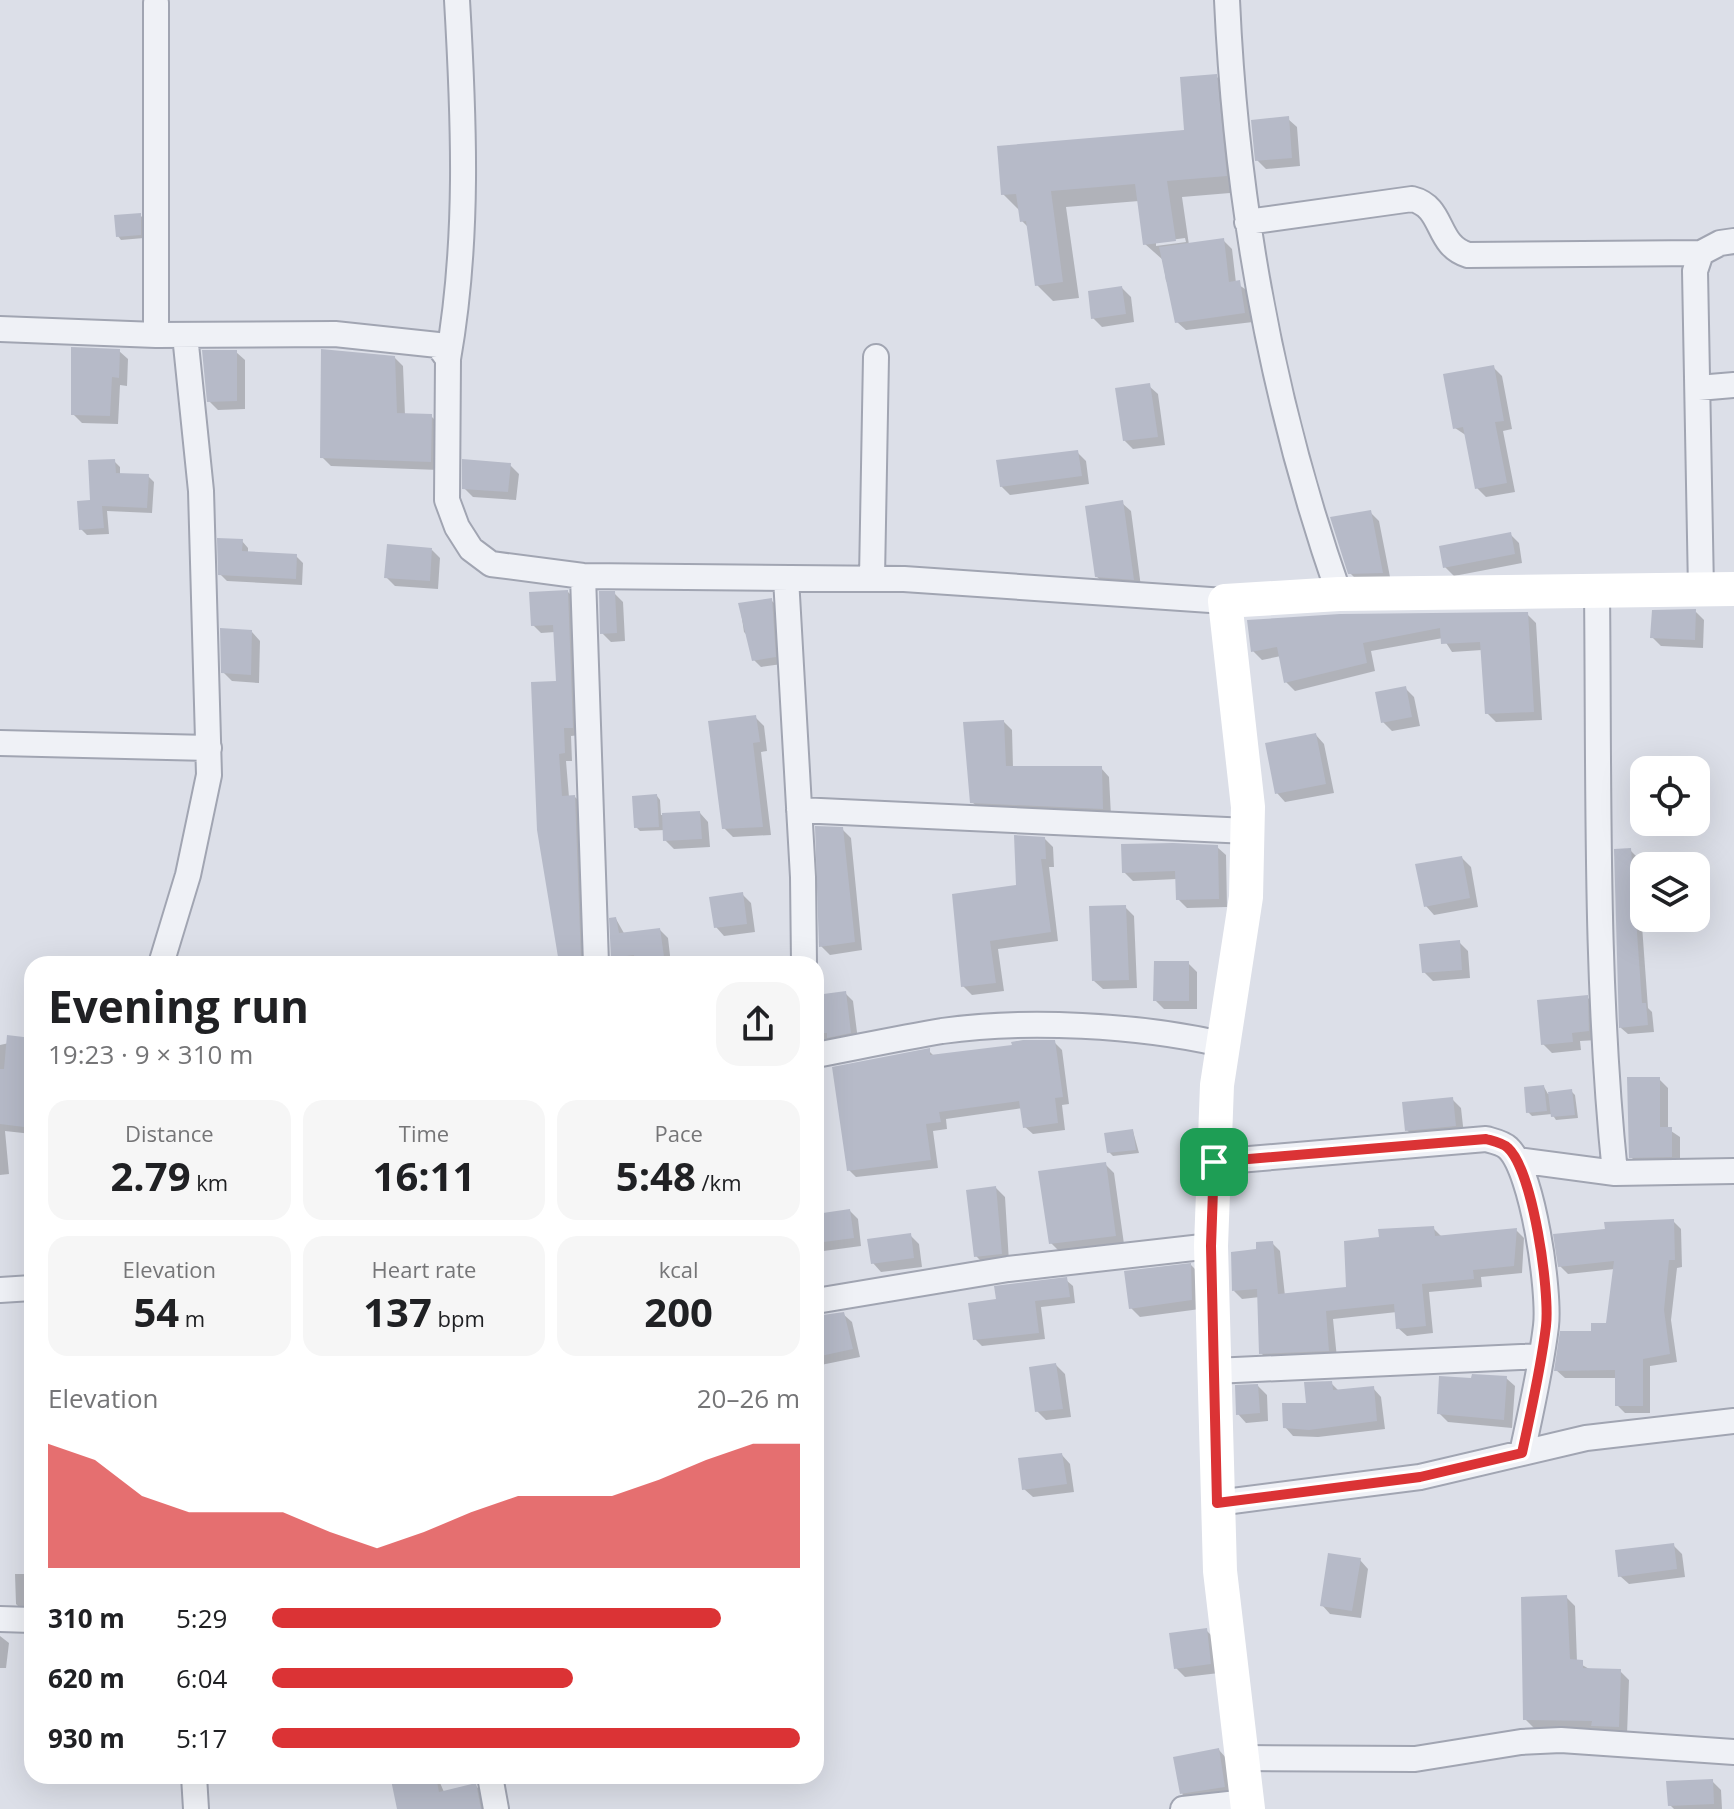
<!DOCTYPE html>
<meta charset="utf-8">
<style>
:root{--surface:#fff;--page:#f6f6f6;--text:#202124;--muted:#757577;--accent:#db3335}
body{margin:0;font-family:"Open Sans",sans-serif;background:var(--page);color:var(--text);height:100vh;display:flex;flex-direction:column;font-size:30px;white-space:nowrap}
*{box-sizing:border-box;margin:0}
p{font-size:26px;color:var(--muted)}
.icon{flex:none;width:44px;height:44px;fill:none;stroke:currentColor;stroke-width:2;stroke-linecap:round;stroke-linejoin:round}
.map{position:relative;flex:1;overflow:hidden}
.panel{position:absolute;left:24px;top:956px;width:800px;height:828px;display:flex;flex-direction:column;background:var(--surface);border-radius:24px;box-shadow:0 8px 32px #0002}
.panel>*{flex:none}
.controls{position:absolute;left:1630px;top:756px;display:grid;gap:16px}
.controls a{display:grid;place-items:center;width:80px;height:80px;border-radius:16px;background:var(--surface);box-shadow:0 8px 32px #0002;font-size:40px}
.pin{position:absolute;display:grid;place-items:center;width:68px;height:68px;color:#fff;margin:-34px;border-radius:16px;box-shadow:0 4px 12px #0006}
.round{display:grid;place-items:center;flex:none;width:84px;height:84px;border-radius:24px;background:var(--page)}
.headline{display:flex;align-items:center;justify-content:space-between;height:136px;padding:0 24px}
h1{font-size:44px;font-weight:700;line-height:60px}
.stats{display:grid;grid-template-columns:repeat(3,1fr);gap:12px;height:136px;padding:8px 24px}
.stats div{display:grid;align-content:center;border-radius:20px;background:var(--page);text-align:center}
.stats b{font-size:40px;font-weight:700}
.stats small{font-size:22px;font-weight:400}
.stats p{font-size:22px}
.chart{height:224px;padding:16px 24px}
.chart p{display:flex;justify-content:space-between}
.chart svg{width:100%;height:144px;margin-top:8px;fill:var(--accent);opacity:.7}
ul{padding:0 24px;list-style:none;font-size:26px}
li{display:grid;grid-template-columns:128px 96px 1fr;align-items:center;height:60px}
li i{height:20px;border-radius:10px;background:var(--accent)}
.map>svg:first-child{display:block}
.shadow{fill:#0003;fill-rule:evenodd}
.building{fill:#b6bac8}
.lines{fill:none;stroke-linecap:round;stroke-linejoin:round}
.street-casing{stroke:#a1a5b2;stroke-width:28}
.street{stroke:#eff1f6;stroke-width:24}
.secondary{stroke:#fff;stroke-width:34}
.route-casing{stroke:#fff;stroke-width:16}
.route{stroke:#db3335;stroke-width:10}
</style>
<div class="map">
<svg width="1734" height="1809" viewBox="0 0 1734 1809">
<rect width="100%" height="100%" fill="#dcdfe8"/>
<path class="shadow" d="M 1216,76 L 1232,93 L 1242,192 L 1182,197 L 1189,245 L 1223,240 L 1232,249 L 1236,283 L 1248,291 L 1253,322 L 1186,330 L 1177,322 L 1172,287 L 1166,281 L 1163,260 L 1145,244 L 1139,201 L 1066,207 L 1079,298 L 1053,301 L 1037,285 L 1029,228 L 1022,221 L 1020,211 L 1003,194 L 1187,132 ZM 1185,238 L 1186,242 L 1156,246 L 1156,242 Z
M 1288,119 L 1297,127 L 1300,166 L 1266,169 L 1257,160 Z
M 140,215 L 144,219 L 144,238 L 121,240 L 118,236 Z
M 1122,288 L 1131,297 L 1134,322 L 1102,327 L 1093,318 Z
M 119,351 L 128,359 L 127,386 L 120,385 L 118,424 L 82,423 L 73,414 Z
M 236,352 L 245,360 L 245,409 L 218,410 L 209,401 Z
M 394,357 L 403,366 L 405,415 L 431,416 L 440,425 L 439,470 L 331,466 L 322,457 Z
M 1493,367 L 1502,376 L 1512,429 L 1503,431 L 1515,492 L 1486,497 L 1477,488 L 1467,436 L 1455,428 Z
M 1149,386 L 1158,394 L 1165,445 L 1133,449 L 1124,440 Z
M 1077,452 L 1086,461 L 1089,484 L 1010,495 L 1001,486 Z
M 114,461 L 120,467 L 120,475 L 148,476 L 154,482 L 152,513 L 107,511 L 109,534 L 87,535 L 81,529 Z
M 510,465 L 519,474 L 516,500 L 473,497 L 464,488 Z
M 1122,503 L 1131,511 L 1141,587 L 1106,585 L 1096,576 Z
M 1370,512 L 1379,521 L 1391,582 L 1359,582 L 1350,573 Z
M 1510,534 L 1519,543 L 1522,563 L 1454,576 L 1445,567 Z
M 242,541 L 248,548 L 248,554 L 296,556 L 303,563 L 302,585 L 227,581 L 220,574 Z
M 432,550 L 440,558 L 438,589 L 395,586 L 386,577 Z
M 568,592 L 576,600 L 580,735 L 571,736 L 572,761 L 566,761 L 569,797 L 575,797 L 583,805 L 589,964 L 561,964 L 539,830 L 559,683 L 555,632 L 541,633 L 533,625 Z
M 614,593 L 623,602 L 625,641 L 611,642 L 602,633 Z
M 771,600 L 778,607 L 782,664 L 761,667 L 754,660 L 750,638 L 744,632 L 740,605 Z
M 1696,612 L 1704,620 L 1703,648 L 1661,646 L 1652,637 Z
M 1527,614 L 1536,623 L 1542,720 L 1496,722 L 1487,713 L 1482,650 L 1452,652 L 1443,638 L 1371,651 L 1375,671 L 1295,691 L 1286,682 L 1281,656 L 1262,660 L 1253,651 L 1249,622 Z
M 252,632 L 260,641 L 259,683 L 232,681 L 223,672 Z
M 1405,688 L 1414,697 L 1420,726 L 1392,731 L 1383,722 Z
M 755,717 L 764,726 L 767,751 L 761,752 L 771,835 L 733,837 L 724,828 Z
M 1004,722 L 1012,730 L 1013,768 L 1101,768 L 1109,777 L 1111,816 L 981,810 L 972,802 Z
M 1316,735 L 1324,744 L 1334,793 L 1285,802 L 1277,793 Z
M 657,796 L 660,800 L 661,815 L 700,813 L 708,822 L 710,847 L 674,849 L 665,840 L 665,830 L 640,831 L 636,827 Z
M 842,829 L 851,838 L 862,950 L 830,955 L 821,946 Z
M 1044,838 L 1053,847 L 1054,867 L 1049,867 L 1058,941 L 998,949 L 1004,991 L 972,995 L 963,986 Z
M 1217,847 L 1226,855 L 1227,907 L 1187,908 L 1178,899 L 1177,879 L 1133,881 L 1124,872 Z
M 1630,850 L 1637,857 L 1648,1008 L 1652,1012 L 1654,1032 L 1628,1034 L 1621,1028 Z
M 1462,858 L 1471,867 L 1478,907 L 1434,915 L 1426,906 Z
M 742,894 L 751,903 L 755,932 L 724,936 L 716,927 Z
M 1125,907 L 1134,916 L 1137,988 L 1103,989 L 1094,981 Z
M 616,919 L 625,935 L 660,930 L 668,938 L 671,964 L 611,964 L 611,920 Z
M 1459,942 L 1468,951 L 1470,978 L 1433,981 L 1424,972 Z
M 1188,963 L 1197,972 L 1197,1009 L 1164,1009 L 1155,1000 Z
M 845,993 L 853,1001 L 858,1040 L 816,1046 L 816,997 Z
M 1587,997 L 1596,1006 L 1597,1040 L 1580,1041 L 1581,1050 L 1552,1053 L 1543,1044 Z
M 30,999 L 32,1134 L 5,1131 L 9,1174 L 0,1175 L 0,1045 L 27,1039 Z
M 1054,1042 L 1062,1050 L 1069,1104 L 1062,1105 L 1065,1130 L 1033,1134 L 1025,1127 L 1023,1108 L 946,1119 L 947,1129 L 933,1131 L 938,1168 L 856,1177 L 849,1170 L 929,1051 L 935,1057 Z
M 1659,1079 L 1668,1088 L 1668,1129 L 1680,1137 L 1680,1165 L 1640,1166 L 1631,1157 Z
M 1544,1087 L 1548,1094 L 1572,1092 L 1575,1095 L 1578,1118 L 1556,1120 L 1552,1114 L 1532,1116 L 1528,1112 Z
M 1452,1099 L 1461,1108 L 1464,1135 L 1416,1139 L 1407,1130 Z
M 1133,1131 L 1139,1153 L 1113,1156 L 1109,1152 Z
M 1105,1164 L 1114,1173 L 1124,1244 L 1060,1252 L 1051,1243 Z
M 996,1188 L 1005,1197 L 1009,1262 L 985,1265 L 976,1256 Z
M 850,1211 L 858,1219 L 861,1246 L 816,1252 L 816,1216 Z
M 1673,1221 L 1681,1229 L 1682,1267 L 1677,1268 L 1671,1320 L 1677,1362 L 1650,1366 L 1650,1413 L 1625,1413 L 1617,1405 L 1617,1378 L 1565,1378 L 1556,1370 L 1593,1333 L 1608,1325 L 1615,1269 L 1568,1274 L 1560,1266 Z
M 1433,1228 L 1442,1237 L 1516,1230 L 1524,1238 L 1522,1273 L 1481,1277 L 1482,1287 L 1429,1292 L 1433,1333 L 1407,1336 L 1398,1328 L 1397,1312 L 1333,1319 L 1337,1358 L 1269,1361 L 1261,1353 L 1260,1297 L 1242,1299 L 1234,1291 L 1258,1251 L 1272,1243 L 1280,1251 L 1285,1296 L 1348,1289 Z
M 910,1235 L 919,1244 L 922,1267 L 881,1272 L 873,1263 Z
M 1191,1265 L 1200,1274 L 1200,1309 L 1140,1317 L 1131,1308 Z
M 1066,1280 L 1073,1286 L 1075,1303 L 1041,1307 L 1045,1339 L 982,1346 L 975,1339 L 998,1301 Z
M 843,1314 L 852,1322 L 860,1357 L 816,1366 L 816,1317 Z
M 1056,1365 L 1065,1374 L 1071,1417 L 1046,1420 L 1037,1411 Z
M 1441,1378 L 1506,1378 L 1515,1386 L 1512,1428 L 1448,1422 L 1439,1413 Z
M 1331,1383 L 1340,1392 L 1373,1388 L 1381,1397 L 1385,1429 L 1318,1437 L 1293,1436 L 1285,1427 Z
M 1258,1386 L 1267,1395 L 1268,1421 L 1246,1423 L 1238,1414 Z
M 1062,1455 L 1070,1464 L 1074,1492 L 1033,1497 L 1024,1489 Z
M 1673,1545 L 1682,1554 L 1685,1577 L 1629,1584 L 1620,1576 Z
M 1360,1560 L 1368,1569 L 1361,1618 L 1330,1614 L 1322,1605 Z
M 15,1574 L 32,1574 L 32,1608 L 20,1608 L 16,1604 Z
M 1566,1597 L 1575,1606 L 1577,1662 L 1591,1670 L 1620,1671 L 1629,1680 L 1627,1735 L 1602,1734 L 1597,1729 L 1534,1728 L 1525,1719 Z
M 1206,1630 L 1215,1639 L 1219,1673 L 1185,1677 L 1176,1668 Z
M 0,1636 L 9,1643 L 6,1668 L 0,1668 Z
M 1219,1750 L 1227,1759 L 1233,1798 L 1191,1802 L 1182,1794 Z
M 344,1776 L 378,1776 L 351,1783 Z
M 419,1776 L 437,1776 L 444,1792 L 475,1785 L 483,1793 L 487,1809 L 399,1809 Z
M 1712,1781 L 1721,1790 L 1722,1809 L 1674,1809 L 1670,1805 Z"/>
<path class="building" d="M 1217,74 L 1227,176 L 1167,181 L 1176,241 L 1143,245 L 1135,184 L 1051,191 L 1063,282 L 1035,286 L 1026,221 L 1020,222 L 1016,194 L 1001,195 L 997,146 L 1184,130 L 1180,77 Z
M 1289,116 L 1292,158 L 1255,161 L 1251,120 Z
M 141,213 L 141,235 L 116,237 L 114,215 Z
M 1224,238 L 1229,282 L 1240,280 L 1245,313 L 1175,323 L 1159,247 Z
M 1122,286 L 1126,314 L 1091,319 L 1088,291 Z
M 71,347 L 120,349 L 119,378 L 112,377 L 110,416 L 71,415 Z
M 321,349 L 395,356 L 397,413 L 432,414 L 431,462 L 320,458 Z
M 202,350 L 237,350 L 237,401 L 207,402 Z
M 1494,365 L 1504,421 L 1495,422 L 1507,483 L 1475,489 L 1463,427 L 1453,429 L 1443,374 Z
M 1150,383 L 1158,437 L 1123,441 L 1115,388 Z
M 1078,450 L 1082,476 L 1000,487 L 996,460 Z
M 115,459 L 116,473 L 149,474 L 147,508 L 102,506 L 104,528 L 79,530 L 77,501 L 90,500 L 88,460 Z
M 462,459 L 511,463 L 508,492 L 462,489 Z
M 1123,500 L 1134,580 L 1095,577 L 1085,506 Z
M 1371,510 L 1383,573 L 1348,574 L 1330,517 Z
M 1511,532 L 1515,554 L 1443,568 L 1439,546 Z
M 217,538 L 243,539 L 242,551 L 297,554 L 296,579 L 218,575 Z
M 387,544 L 432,548 L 430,581 L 384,578 Z
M 568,590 L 573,728 L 564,728 L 565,753 L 559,754 L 562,796 L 575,795 L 581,960 L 559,963 L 537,830 L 531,682 L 556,681 L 553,625 L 531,626 L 529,592 Z
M 599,591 L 615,591 L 617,633 L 600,634 Z
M 772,598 L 776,657 L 752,661 L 738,603 Z
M 1696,609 L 1695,640 L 1650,638 L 1652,610 Z
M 1528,612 L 1534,712 L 1485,714 L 1480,642 L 1441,644 L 1440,628 L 1363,643 L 1367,663 L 1284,683 L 1277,647 L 1251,652 L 1247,620 L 1340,614 Z
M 220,628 L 252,630 L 251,675 L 221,673 Z
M 1406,686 L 1412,717 L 1381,723 L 1375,692 Z
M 756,715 L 760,742 L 753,743 L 763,827 L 722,829 L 708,721 Z
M 1004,720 L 1006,766 L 1102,766 L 1103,809 L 970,803 L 963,722 Z
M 1316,733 L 1326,784 L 1275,794 L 1265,743 Z
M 657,794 L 659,827 L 634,828 L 632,796 Z
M 700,811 L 702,839 L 663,841 L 662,813 Z
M 815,826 L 843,827 L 855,942 L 819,947 Z
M 1014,835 L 1045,837 L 1046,859 L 1041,859 L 1051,932 L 990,941 L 996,983 L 961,987 L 952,894 L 1016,885 Z
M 1173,843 L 1218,845 L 1219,899 L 1176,900 L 1175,871 L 1122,873 L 1121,844 Z
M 1631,848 L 1642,1003 L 1646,1003 L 1648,1025 L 1619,1028 L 1614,849 Z
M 1462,856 L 1470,898 L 1424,907 L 1415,864 Z
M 743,892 L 747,924 L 714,928 L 709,897 Z
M 1126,905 L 1129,980 L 1092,981 L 1089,906 Z
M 616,917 L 619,933 L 660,928 L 665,964 L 635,964 L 634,955 L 611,958 L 609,918 Z
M 1460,940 L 1462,970 L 1422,973 L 1419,944 Z
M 1154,961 L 1189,961 L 1189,1001 L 1153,1001 Z
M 846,991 L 851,1033 L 827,1038 L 827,1033 L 821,1033 L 816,995 Z
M 1588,995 L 1589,1031 L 1572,1033 L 1573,1042 L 1541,1045 L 1537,1000 Z
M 7,1035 L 32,1038 L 32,1128 L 0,1124 L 0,1069 L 4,1069 Z
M 1023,1040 L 1055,1040 L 1063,1097 L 1055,1098 L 1058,1123 L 1023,1128 L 1019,1101 L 939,1112 L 941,1122 L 926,1124 L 931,1160 L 847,1171 L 832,1067 L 930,1048 L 930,1055 L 1012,1045 L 1011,1042 Z
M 1627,1077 L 1660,1077 L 1660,1127 L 1672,1127 L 1672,1157 L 1629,1158 Z
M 1544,1085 L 1547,1111 L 1526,1113 L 1524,1087 Z
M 1572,1089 L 1575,1115 L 1551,1117 L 1548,1092 Z
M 1453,1097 L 1456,1126 L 1405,1131 L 1402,1102 Z
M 1133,1129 L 1136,1150 L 1107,1153 L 1104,1133 Z
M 1106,1162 L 1116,1236 L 1049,1244 L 1038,1171 Z
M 996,1186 L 1002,1254 L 974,1257 L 966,1190 Z
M 850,1209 L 854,1238 L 816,1243 L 816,1214 Z
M 1674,1219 L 1675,1260 L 1669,1260 L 1664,1310 L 1670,1354 L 1643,1359 L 1643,1406 L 1615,1406 L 1615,1370 L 1554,1371 L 1560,1331 L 1591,1331 L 1591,1323 L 1606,1323 L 1614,1261 L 1558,1267 L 1553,1234 L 1605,1229 L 1604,1222 Z
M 1434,1226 L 1435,1236 L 1517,1228 L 1514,1266 L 1473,1270 L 1474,1279 L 1422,1284 L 1426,1326 L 1396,1329 L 1394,1304 L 1326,1311 L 1329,1351 L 1259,1354 L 1257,1289 L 1232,1291 L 1231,1252 L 1256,1249 L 1256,1242 L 1273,1241 L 1278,1294 L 1346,1287 L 1344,1241 L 1379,1237 L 1378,1229 Z
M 911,1233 L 914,1258 L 871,1264 L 867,1239 Z
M 1191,1263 L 1192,1300 L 1129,1309 L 1124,1271 Z
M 1067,1277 L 1070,1297 L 1035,1301 L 1039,1333 L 973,1340 L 968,1303 L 996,1299 L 994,1286 Z
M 844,1312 L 853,1349 L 816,1357 L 816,1316 Z
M 1056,1363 L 1063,1409 L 1035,1412 L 1029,1367 Z
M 1472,1374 L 1507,1376 L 1504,1420 L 1437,1414 L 1439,1376 L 1471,1378 Z
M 1332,1381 L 1333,1390 L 1374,1386 L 1377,1421 L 1309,1430 L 1283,1428 L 1282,1403 L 1306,1403 L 1304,1382 Z
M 1258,1384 L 1260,1413 L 1236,1415 L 1235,1385 Z
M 1062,1453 L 1067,1484 L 1022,1490 L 1018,1458 Z
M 1674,1543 L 1677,1569 L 1618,1577 L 1615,1550 Z
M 1328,1553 L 1361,1558 L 1352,1611 L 1320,1606 Z
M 1567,1595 L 1570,1659 L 1583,1660 L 1583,1668 L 1621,1669 L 1619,1727 L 1591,1726 L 1592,1721 L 1523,1720 L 1521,1597 Z
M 1207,1628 L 1211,1664 L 1174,1669 L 1169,1633 Z
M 1219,1748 L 1225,1787 L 1180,1794 L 1173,1757 Z
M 410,1776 L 436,1776 L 439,1792 L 476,1783 L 481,1809 L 397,1809 L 391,1780 Z
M 1713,1779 L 1714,1804 L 1668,1806 L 1666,1781 Z"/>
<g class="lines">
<defs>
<path id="street" d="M 1227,0 C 1236,202 1272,403 1339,594
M 1247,222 L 1412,199 C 1445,207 1435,245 1468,255 L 1701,253
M 0,329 L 156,335 L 335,334 L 438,345 L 448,359 L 447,500 L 457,527 L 471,549 L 491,564 L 583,576 L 904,579 L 1225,601
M 156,335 L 156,3
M 448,359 C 469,240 464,120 457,0
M 1698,388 L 1734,385
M 583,576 L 596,964
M 786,578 L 803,877 L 804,964
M 872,578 L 876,357
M 1597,590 C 1599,785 1595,980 1615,1173
M 1701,590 L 1695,271 L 1701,253 L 1720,243 L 1734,241
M 0,743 L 209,748
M 799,810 L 1248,831
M 161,964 L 188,875 L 209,775 L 201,491 L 185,335
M 816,1055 C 858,1047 900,1038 942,1031 C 1026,1019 1138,1025 1221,1044
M 1518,1160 L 1615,1173 L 1734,1171
M 1214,1162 L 1486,1139 C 1493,1141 1503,1143 1508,1148 C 1533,1171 1550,1292 1546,1326 C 1541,1368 1531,1411 1522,1453
M 0,1290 L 32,1288
M 816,1301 L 1008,1269 L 1211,1246
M 1214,1371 L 1541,1356
M 1217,1503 L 1420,1477 L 1586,1438 L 1734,1421
M 0,1619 L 32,1620
M 1242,1758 L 1415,1759 L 1521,1742 L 1561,1740 L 1734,1752
M 194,1776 L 196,1809
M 490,1776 L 496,1809
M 1183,1809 L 1247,1802"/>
</defs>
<use href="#street" class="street-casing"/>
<use href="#street" class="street"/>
<path class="secondary" d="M 1248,1809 L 1220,1571 L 1211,1246 L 1217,1085 L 1246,897 L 1248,807 L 1225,601 L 1339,594 L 1734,589"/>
</g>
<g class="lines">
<defs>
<path id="route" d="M 1486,1139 C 1493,1141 1503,1143 1508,1148 C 1533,1171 1550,1291 1546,1326 C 1541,1368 1531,1411 1522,1453 L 1420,1477 L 1217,1503 L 1211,1246 L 1214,1162 Z"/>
</defs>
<use href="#route" class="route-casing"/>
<use href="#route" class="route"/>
</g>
</svg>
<div class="controls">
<a><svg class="icon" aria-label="locate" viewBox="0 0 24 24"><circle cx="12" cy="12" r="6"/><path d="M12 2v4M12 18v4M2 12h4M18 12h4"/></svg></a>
<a><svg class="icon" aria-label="layers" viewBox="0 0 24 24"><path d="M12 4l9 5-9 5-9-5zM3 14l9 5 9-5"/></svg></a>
</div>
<div class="pin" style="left:1214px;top:1162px;background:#1e9e55"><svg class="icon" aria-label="arrive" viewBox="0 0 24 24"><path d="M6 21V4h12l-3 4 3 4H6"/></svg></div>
<section class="panel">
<div class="headline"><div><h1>Evening run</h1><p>19:23 · 9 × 310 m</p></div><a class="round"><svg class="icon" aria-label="share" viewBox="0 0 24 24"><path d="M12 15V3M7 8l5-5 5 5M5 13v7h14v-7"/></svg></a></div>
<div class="stats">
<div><p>Distance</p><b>2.79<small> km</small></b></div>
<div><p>Time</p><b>16:11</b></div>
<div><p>Pace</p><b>5:48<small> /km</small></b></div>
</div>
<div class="stats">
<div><p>Elevation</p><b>54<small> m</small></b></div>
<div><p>Heart rate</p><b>137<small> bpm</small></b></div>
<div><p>kcal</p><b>200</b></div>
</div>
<div class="chart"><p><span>Elevation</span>20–26 m</p>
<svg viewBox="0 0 160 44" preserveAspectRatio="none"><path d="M0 44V6L10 11L20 22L30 27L40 27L50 27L60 33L70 38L80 33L90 27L100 22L110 22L120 22L130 17L140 11L150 6L160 6V44z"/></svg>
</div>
<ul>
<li><b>310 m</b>5:29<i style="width:85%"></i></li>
<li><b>620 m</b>6:04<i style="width:57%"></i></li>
<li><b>930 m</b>5:17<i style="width:100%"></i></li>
</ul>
</section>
</div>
